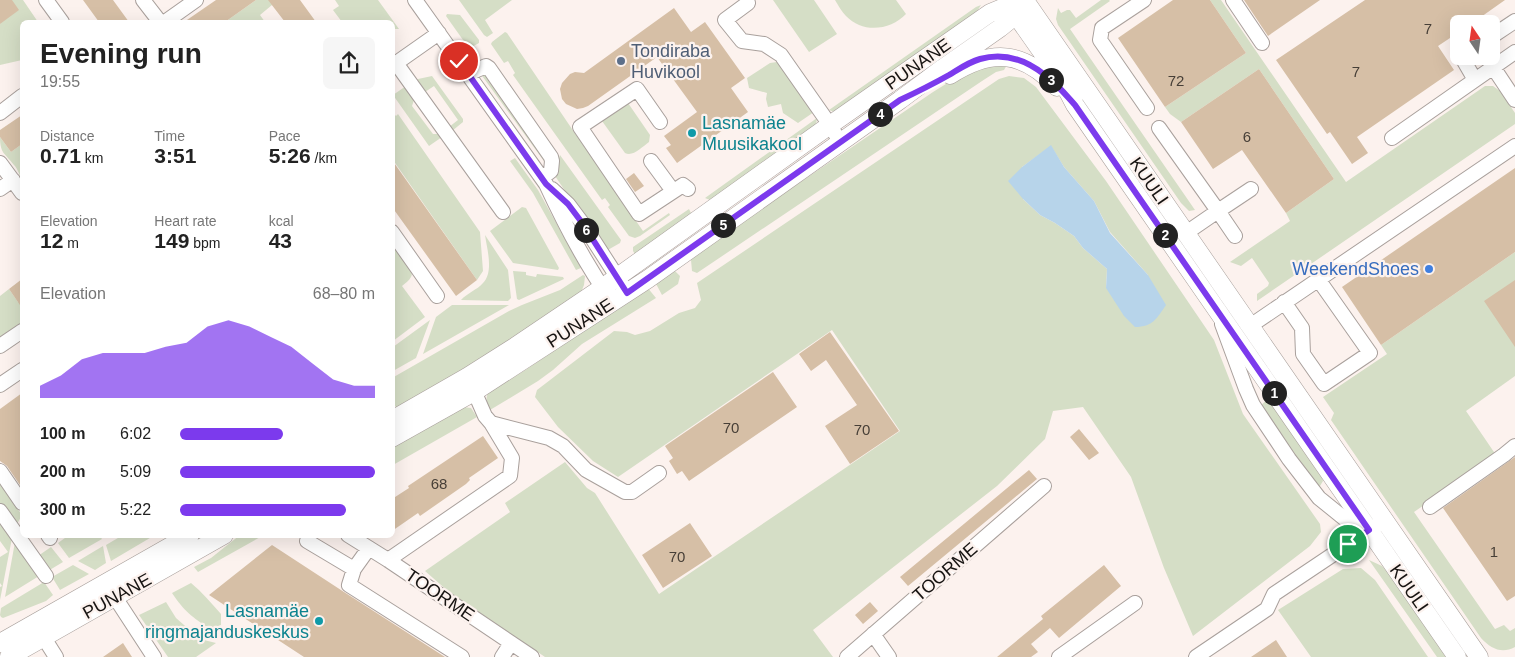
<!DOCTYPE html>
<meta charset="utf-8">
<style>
:root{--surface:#fff;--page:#f6f6f6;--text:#222;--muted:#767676;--accent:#7c3aed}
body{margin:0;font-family:Arial,sans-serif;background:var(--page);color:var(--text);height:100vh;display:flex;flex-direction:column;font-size:19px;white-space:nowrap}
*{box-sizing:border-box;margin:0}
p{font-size:16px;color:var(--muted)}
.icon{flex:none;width:28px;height:28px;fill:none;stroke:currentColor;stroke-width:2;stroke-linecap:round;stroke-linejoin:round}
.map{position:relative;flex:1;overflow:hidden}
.sheet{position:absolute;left:20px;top:20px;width:375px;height:518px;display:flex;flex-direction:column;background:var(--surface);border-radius:8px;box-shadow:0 5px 20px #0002}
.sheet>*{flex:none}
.needle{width:32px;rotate:347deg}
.fabs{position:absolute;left:1450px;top:15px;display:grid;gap:10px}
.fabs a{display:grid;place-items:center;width:50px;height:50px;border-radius:8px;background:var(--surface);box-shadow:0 5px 20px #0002;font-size:25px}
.pin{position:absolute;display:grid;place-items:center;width:42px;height:42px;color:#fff;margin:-21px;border:2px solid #fff;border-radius:50%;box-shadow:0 1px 5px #0007}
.km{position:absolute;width:25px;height:25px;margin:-12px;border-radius:50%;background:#222;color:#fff;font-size:14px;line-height:25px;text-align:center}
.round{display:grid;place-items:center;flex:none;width:52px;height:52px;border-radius:8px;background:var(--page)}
.overview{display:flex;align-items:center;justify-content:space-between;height:85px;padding:0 20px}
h1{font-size:28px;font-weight:600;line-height:38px}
.figures{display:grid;grid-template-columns:repeat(3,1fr);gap:8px;height:85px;padding:5px 20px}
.figures div{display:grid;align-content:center}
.figures b{font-size:21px;font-weight:600}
.figures small{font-size:14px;font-weight:400}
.figures p{font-size:14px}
.chart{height:140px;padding:10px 20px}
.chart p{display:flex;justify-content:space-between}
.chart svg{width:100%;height:90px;margin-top:5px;fill:var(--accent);opacity:.7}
ul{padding:0 20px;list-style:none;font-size:16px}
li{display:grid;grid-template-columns:80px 60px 1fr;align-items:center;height:38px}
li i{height:12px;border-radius:6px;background:var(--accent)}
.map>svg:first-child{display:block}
.green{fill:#d5dec6;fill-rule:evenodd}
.water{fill:#b7d4ea}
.building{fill:#d6bfa6}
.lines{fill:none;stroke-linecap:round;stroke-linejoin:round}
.minor-casing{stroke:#a9a09c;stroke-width:16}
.major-casing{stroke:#a9a09c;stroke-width:19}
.minor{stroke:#fff;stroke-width:14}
.major{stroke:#fff;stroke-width:18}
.route-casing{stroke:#fff;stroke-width:10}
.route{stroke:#7c3aed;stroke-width:6}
.service-dot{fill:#5c6f8a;stroke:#fcf2ee;stroke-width:2}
.culture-dot{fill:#0f9aa8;stroke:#fcf2ee;stroke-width:2}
.shop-dot{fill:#3f7fe0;stroke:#fcf2ee;stroke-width:2}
.labels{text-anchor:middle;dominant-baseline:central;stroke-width:4.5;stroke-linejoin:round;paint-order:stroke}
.number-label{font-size:15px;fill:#473f37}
.service-label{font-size:18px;fill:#4e5e75;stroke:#fcf2ee;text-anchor:start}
.street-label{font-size:18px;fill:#171412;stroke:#fcf2ee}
.culture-label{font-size:18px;fill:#0d838f;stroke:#fcf2ee;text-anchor:start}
.shop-label{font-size:18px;fill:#366cbe;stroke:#fcf2ee;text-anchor:end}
</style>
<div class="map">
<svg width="1515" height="657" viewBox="0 0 1515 657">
<rect width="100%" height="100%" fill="#fcf2ee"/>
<path class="green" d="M 12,0 L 23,0 L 38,22 L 22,22 L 22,60 L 0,65 L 0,24 Z
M 256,0 L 278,0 L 260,15 L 265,22 L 225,22 Z
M 335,0 L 378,0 L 399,29 L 393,29 L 392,22 L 342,22 L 333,10 L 339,6 Z
M 459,0 L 512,0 L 485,20 L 493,33 L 487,37 L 484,35 Z
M 773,0 L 814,0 L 837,34 L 809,52 Z
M 835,0 L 896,0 L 906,14 C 891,30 863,34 846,16 C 842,12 838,5 835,0 Z
M 1101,0 L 1109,0 L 1110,1 L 1070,29 L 1195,210 L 1189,211 L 1181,203 L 1058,25 L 1056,19 L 1058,8 L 1061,13 L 1067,10 L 1070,10 L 1076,18 Z
M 1210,0 L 1221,0 L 1346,182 L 1485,86 L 1493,86 L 1500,91 L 1515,113 L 1515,124 L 1257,301 L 1257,294 L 1268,286 L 1269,283 L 1252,258 L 1241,266 L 1230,262 L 1290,221 L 1286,213 L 1334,179 L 1259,69 L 1181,122 L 1170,114 L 1165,107 L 1246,53 Z
M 981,5 L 976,13 L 834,112 L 829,110 L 976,7 Z
M 447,14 L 460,15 L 479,40 L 479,43 L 470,48 L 468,47 L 446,16 Z
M 505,32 L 507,33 L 572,129 L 643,231 L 669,213 L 670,215 L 640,236 L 635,238 L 629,236 L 608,207 L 610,205 L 605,198 L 602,200 L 513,75 L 515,73 L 508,61 L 504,63 L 491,44 L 492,42 Z
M 777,62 L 814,112 L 798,123 L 783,113 L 781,104 L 768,107 L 766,99 L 767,93 L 749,88 L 747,78 L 770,63 Z
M 1008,63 L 1004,70 L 996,72 L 982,81 L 697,273 L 692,271 L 691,260 L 693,255 L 933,92 L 970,69 Z
M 485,72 L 545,156 L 546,164 L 480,73 Z
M 432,76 L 463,119 L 463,122 L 452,131 L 449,127 L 458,120 L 434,86 L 425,92 L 416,81 L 418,79 Z
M 1009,76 L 1024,78 L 1036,87 L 1106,181 L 1214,340 L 1243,414 L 1320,524 L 1321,532 L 1310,546 L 1193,636 L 1164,568 L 1131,477 L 1083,407 L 1053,411 L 1045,439 L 997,486 L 813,630 L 833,657 L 545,657 L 449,592 L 425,571 L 510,512 L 505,503 L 565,462 L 587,488 L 595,493 L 659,594 L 900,431 L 832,330 L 618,477 L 593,461 L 558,427 L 535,397 L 537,390 L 614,331 L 627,332 L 635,335 L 650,331 L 679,313 L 695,308 L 701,300 L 697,283 L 999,79 ZM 1051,146 L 1064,167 L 1094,201 L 1110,232 L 1148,275 L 1106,288 L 1107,269 L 1083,248 L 1074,236 L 1055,223 L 1040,215 L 1023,199 L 1022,167 Z
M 406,86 L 414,100 L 412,106 L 433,134 L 439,134 L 442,137 L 429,146 L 393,95 Z
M 628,103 L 650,135 L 649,142 C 642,147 633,157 625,153 L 602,121 Z
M 392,112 L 396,116 L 398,114 L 480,232 L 483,271 L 477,280 L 393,160 Z
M 817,118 L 816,126 L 715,199 L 710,200 L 705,198 Z
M 0,137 L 11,152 L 22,144 L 22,179 C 19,175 18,169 14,165 C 5,153 0,154 0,137 Z
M 560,155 L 621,240 L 620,243 L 606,251 L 555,176 L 555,171 Z
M 515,158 L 538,190 L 581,268 L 576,270 L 533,193 L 510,161 Z
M 522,207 L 526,208 L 559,268 L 558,270 L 513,263 L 490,231 Z
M 689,209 L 691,213 L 690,217 L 636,256 L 633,251 L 633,247 Z
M 485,235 L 508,270 L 511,298 L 508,301 L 461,300 C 467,293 477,290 483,283 C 494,272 487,249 485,235 Z
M 392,241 C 398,249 416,268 411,277 C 409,281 405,283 402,286 L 425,317 L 393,341 Z
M 1515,252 L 1515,376 L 1466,411 L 1496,455 L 1414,512 L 1495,629 L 1504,625 L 1510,631 L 1515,628 L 1515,647 C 1502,654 1491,649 1481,638 L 1331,420 L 1334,413 L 1323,397 L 1387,354 L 1381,345 Z
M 673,269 L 680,276 L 678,284 L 662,295 L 655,282 Z
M 513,271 L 526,272 L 526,275 L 536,277 L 537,274 L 563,277 L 564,279 L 519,300 L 517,299 Z
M 583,275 L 585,276 L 584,285 L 580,295 L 527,332 L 397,408 L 393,404 L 392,378 L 509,311 L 522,305 L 560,290 Z
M 647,287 L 656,298 L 582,344 L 553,370 L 538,381 L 490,410 C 487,404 485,400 488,393 L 527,369 Z
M 9,289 L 18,302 L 22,299 L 22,322 L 0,337 L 0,296 Z
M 452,305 L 509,305 L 423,354 L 436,317 Z
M 430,320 L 416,358 L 393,371 L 393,347 Z
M 1268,399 L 1322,478 L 1323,481 L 1320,486 L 1317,486 L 1260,406 Z
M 463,407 L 471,408 L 477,417 L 393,465 L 392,448 Z
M 0,484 L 22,515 L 16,526 L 0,504 Z
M 0,521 L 12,538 L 0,600 L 0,587 L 2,586 L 0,583 L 0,557 L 8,552 L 0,541 Z
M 69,535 L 99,535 L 102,539 L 69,558 L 58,543 Z
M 123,535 L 155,535 L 111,561 L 106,545 Z
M 240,535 L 264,535 L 198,572 L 194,567 L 211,558 Z
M 15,542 L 39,576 L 5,597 Z
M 103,546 L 106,563 L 95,570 L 78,561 Z
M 51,547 L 63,562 L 48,571 L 38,556 Z
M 1369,560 L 1382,566 L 1388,573 L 1446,657 L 1437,657 Z
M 73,565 L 89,574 L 60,590 L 52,577 Z
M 1361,568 L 1375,580 L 1428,657 L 1311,657 L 1278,610 L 1343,569 Z
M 44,582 L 53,595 L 46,601 L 3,618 L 1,617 L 0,615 L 1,608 Z
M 191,583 C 202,592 211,603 221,614 L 221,625 L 210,629 C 192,617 184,611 172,593 Z
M 166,602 L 176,618 L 200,639 L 216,643 L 196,657 L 168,657 L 139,615 Z"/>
<path class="water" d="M 1051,145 L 1064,167 L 1094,201 L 1110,233 L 1148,275 L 1166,305 C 1157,318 1153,327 1135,327 L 1124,316 L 1106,288 L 1107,269 L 1083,248 L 1074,236 L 1055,223 L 1040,215 L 1023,199 L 1008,181 L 1022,167 Z"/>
<path class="building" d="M 0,0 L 12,0 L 19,10 L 0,24 Z
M 83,0 L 113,0 L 129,22 L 99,22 Z
M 216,0 L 256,0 L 225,22 L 184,22 Z
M 268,0 L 300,0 L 316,22 L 285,22 Z
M 1173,0 L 1210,0 L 1246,53 L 1165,107 L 1118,38 Z
M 1244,0 L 1320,0 L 1268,36 Z
M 1365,0 L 1505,0 L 1471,24 L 1459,24 L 1459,32 L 1438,46 L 1454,70 L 1357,137 L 1368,153 L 1352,164 L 1330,132 L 1327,134 L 1276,60 Z
M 674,8 L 691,32 L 705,22 L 745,78 L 731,88 L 748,112 L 677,163 L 666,148 L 671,145 L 664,136 L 697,112 L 657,57 L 588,106 L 583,108 L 577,109 L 566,104 L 562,99 L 560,89 L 562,83 L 570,74 L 575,72 L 584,73 Z
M 1259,69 L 1334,179 L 1286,213 L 1242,150 L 1213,169 L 1181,122 Z
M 22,115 L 22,144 L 11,152 L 0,137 L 0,130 Z
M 392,160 L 477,280 L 456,296 L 392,207 Z
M 1515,168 L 1515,252 L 1381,345 L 1342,287 Z
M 634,173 L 644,186 L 635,192 L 626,179 Z
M 22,279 L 22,308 L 9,289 Z
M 1515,280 L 1515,347 L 1484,301 Z
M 830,332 L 899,431 L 850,464 L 825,426 L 857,405 L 826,360 L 811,371 L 799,354 Z
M 773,372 L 797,407 L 689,481 L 682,471 L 677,474 L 669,461 L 673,458 L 665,446 Z
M 22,393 L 22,488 L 7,466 L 0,461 L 0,409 Z
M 1079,429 L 1099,453 L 1089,460 L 1070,437 Z
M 483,436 L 498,458 L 469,478 L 470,480 L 466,484 L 420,516 L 418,513 L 392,531 L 392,499 L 409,488 L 408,486 Z
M 1515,457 L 1515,596 L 1507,601 L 1443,508 Z
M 1029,470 L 1037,479 L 908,586 L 900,577 Z
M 690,523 L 712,556 L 663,588 L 642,555 Z
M 272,545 L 344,592 L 445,657 L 304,657 L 209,595 Z
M 1104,565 L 1121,586 L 1059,638 L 1050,628 L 1031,644 L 1038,652 L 1031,657 L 997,657 L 1043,619 L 1041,616 Z
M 870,602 L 878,611 L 863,624 L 855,615 Z
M 1276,640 L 1287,657 L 1251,657 Z
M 123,643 L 132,657 L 103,657 Z"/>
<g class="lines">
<defs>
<path id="minor" d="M 46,0 L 62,22
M 143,0 L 160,22
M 415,0 L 546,184 C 564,223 584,261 608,296
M 1144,0 L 1102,28 L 1100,40 L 1147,108
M 1233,0 L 1262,43
M 748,3 L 725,20 L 742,41 L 764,44 L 781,55 L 830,125 L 840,142
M 165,22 L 196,0
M 1491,37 L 1515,21
M 1466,56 L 1464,61 L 1475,80
M 396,63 L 503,212
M 392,66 L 439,33
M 1493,67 L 1515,100
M 468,74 L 486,66 L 489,68 L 551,157 L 552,161 L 551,171 L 542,178
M 0,113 L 22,96
M 660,122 L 637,89 L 580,127 L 639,214 L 683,185 L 688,189
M 1159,128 L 1218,211 L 1186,233
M 1392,138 L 1515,52
M 651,161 L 673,191
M 0,163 L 22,193
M 0,189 L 13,180
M 552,189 L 568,204 L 583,224 L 623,286
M 392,232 L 437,296
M 1235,236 L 1218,211 L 1251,189
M 1284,302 L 1302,328 L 1303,354 L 1324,384 L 1370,353 L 1318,279
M 1222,324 L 1246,389 L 1253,405 L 1289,459 L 1319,498 L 1345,519 L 1364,524
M 1250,326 L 1515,146
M 0,346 L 22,331
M 471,384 L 485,416 L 491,423 L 549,438 L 563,446 L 586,470 L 625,492 L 632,492 L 659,473
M 0,385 L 22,370
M 0,471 L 22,503
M 1430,507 L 1504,455 L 1515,446
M 0,511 L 46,576
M 48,535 L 50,538
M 348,535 L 388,560 L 532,657
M 307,541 L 354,569 L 369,548
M 388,560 L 510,476 L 512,458 L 491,423
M 354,569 L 349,585 L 462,657
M 109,588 L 154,657
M 39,630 L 56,657
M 873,634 L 889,657
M 502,657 L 511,643
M 847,657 L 1044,486
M 1059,657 L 1135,603
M 1196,657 L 1267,609 L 1274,594 L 1377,525"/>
<path id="major" d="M 1026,2 L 1479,657
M 1016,15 L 1063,82 L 1075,105 L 1457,657
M 950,75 C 992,48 1023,51 1057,87
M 392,420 L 467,377 L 516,346 L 602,288 L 830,125 L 990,13 L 1007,6 L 1026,2
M 392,438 L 474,392 L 648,279 L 900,100 L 943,68 L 1000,28 L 1016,15 L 1022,7
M 0,643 L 190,535
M 9,657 L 224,535"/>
</defs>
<use href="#minor" class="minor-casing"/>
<use href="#major" class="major-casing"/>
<use href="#minor" class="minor"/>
<use href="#major" class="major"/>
</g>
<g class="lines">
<defs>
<path id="route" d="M 459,61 L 546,184 L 568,204 L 583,224 L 627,293 L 900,100 C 917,92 933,84 949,75 C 959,69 969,62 980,59 C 1004,52 1026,60 1045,75 C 1056,83 1066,95 1075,105 L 1369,530 L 1348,544"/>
</defs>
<use href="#route" class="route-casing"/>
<use href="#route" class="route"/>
</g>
<circle class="service-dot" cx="621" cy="61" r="5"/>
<g class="culture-dot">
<circle cx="692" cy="133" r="5"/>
<circle cx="319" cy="621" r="5"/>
</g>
<circle class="shop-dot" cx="1429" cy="269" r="5"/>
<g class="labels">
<g class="number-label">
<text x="1428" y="28">7</text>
<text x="1356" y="71">7</text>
<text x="1176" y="80">72</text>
<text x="1247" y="136">6</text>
<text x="731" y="427">70</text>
<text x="862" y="429">70</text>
<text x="439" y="483">68</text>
<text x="1494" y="551">1</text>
<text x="677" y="556">70</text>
</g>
<g class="service-label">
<text x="631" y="51">Tondiraba<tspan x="631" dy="21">Huvikool</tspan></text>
</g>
<g class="street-label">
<text transform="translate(918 64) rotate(-35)">PUNANE</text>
<text transform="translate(1149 181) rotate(55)">KUULI</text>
<text transform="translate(580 323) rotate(-33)">PUNANE</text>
<text transform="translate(945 572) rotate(-41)">TOORME</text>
<text transform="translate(1409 588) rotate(55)">KUULI</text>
<text transform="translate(440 595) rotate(34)">TOORME</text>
<text transform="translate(117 596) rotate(-29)">PUNANE</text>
</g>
<g class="culture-label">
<text x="702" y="123">Lasnamäe<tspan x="702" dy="21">Muusikakool</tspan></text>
<text x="309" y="611" text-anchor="end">Lasnamäe<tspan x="309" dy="21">ringmajanduskeskus</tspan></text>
</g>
<g class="shop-label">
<text x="1419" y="269">WeekendShoes</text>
</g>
</g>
</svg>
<div class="fabs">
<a><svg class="needle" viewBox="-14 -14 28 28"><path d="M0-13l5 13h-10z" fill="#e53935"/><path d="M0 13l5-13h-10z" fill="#767676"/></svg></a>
</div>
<div class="pin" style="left:1348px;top:544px;background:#1e9e55"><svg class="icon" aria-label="arrive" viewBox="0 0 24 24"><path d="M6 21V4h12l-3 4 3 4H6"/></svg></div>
<div class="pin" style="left:459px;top:61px;background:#d93025"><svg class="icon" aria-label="check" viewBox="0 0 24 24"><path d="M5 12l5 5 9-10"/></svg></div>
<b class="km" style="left:1274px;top:393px">1</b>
<b class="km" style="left:1165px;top:235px">2</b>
<b class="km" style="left:1051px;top:80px">3</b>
<b class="km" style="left:880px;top:114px">4</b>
<b class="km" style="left:723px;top:225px">5</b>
<b class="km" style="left:586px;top:230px">6</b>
<section class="sheet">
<div class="overview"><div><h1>Evening run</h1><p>19:55</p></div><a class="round"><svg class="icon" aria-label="share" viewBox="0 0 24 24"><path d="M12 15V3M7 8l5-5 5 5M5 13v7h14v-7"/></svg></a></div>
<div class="figures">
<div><p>Distance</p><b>0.71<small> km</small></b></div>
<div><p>Time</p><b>3:51</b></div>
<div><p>Pace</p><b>5:26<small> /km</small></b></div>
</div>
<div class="figures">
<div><p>Elevation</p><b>12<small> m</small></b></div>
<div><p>Heart rate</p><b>149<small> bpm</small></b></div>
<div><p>kcal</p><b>43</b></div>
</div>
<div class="chart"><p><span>Elevation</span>68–80 m</p>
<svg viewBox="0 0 160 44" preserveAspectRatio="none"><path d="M0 44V38L10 33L20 25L30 22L40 22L50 22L60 19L70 17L80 9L90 6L100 9L110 14L120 19L130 27L140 35L150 38L160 38V44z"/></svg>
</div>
<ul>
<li><b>100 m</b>6:02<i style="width:53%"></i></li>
<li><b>200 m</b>5:09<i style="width:100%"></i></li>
<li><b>300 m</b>5:22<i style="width:85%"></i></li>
</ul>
</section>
</div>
